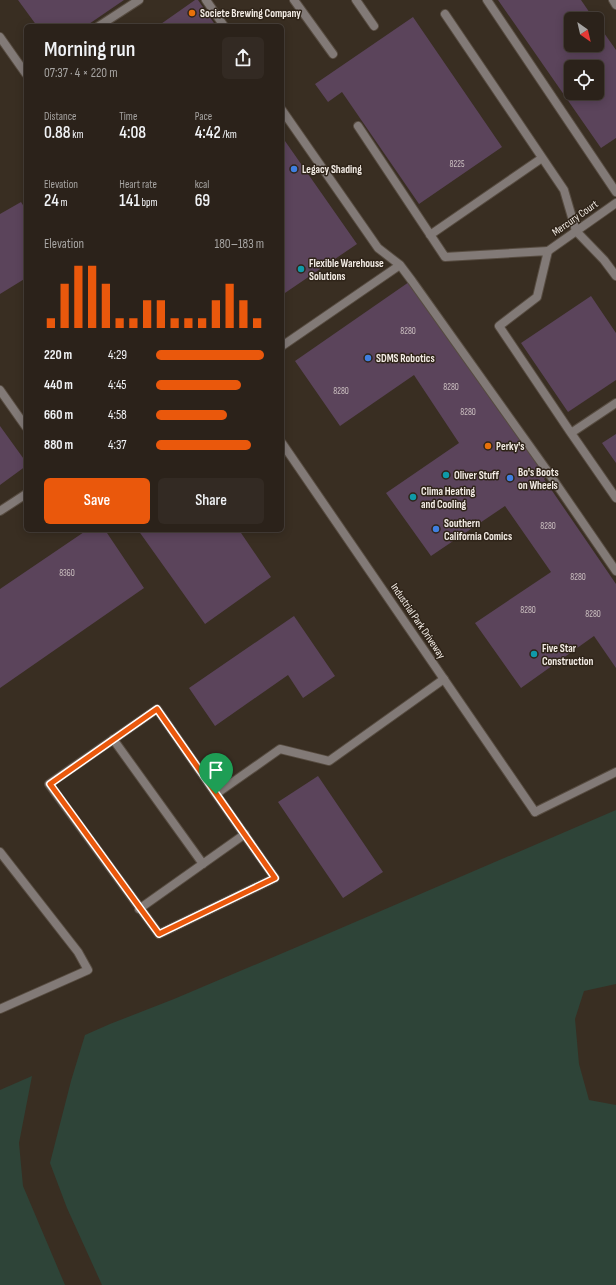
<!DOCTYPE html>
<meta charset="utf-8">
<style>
:root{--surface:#2b221a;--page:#332a23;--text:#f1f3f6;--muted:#a6a4a2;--line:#473f39;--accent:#ea580c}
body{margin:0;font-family:"Sofia Sans Condensed",sans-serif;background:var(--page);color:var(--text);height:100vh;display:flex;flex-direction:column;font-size:15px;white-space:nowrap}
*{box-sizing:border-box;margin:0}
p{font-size:13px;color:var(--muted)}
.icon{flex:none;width:22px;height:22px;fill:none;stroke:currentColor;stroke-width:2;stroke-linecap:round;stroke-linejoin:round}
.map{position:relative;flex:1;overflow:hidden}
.details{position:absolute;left:24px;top:24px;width:260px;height:508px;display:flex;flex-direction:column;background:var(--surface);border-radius:6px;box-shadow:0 2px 10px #0003,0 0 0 1px var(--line)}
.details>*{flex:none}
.needle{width:26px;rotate:146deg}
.buttons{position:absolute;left:564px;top:12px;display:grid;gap:8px}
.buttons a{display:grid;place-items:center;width:40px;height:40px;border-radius:6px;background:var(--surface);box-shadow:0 2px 10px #0003,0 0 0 1px var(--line);font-size:20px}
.pin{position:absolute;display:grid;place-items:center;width:34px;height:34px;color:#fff;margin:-41px -17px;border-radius:50% 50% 50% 0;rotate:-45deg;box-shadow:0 0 4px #0007}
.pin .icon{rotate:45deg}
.round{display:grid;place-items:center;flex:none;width:42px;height:42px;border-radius:6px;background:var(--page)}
.summary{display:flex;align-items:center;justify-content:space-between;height:68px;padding:0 20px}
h1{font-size:22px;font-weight:600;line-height:30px}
.figures{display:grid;grid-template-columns:repeat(3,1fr);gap:6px;height:68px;padding:4px 20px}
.figures div{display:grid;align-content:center}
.figures b{font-size:17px;font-weight:600}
.figures small{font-size:11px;font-weight:400}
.figures p{font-size:11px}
.chart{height:112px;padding:8px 20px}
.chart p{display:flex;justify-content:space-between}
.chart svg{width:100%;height:72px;margin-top:4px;stroke:var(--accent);stroke-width:6}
.primary-button{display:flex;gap:8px;margin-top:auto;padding:8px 20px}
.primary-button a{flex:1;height:46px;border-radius:6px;background:var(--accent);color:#fff;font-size:16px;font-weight:600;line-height:46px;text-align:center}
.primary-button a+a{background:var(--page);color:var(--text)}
ul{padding:0 20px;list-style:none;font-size:13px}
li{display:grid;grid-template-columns:64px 48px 1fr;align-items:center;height:30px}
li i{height:10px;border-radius:5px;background:var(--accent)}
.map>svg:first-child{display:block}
.green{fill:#2e4438}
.building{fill:#5b445b;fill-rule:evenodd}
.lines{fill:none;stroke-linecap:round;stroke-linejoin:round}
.service-casing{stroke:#574c41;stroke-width:10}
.minor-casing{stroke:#574c41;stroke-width:10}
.service{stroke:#827a77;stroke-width:8}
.minor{stroke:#827a77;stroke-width:8}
.route-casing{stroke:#fff;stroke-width:8}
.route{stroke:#ea580c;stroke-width:5}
.food-dot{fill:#e8710a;stroke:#2f2419;stroke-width:1.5}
.shop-dot{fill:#3f7fe0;stroke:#2f2419;stroke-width:1.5}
.culture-dot{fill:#0f9aa8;stroke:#2f2419;stroke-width:1.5}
.labels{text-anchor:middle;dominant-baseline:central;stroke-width:3;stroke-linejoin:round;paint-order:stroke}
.number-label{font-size:9px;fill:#cdc2c2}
.poi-label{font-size:11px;font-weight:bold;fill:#f3ece5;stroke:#2f2419;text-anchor:start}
.street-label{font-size:11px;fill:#f3ece5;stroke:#2f2419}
</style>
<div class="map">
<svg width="616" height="1285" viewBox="0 0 616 1285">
<rect width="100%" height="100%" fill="#392e22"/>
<path class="green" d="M 616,810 L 616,984 L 584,991 L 575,1019 L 579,1064 L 589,1100 L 616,1105 L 616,1285 L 102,1285 L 67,1208 L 50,1163 L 71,1081 L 85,1035 L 110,1024 L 174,999 L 297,947 Z
M 32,1076 L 19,1143 L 23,1186 L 65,1285 L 0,1285 L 0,1090 Z"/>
<path class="building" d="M 18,0 L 124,0 L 86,26 L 37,26 Z
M 195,0 L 198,0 L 216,26 L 158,26 Z
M 498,0 L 581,0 L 594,19 L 571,19 L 571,45 L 597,45 L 597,23 L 616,50 L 616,138 L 601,148 ZM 571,67 L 597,67 L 597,93 L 571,93 Z
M 413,17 L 502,147 L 419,204 L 342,92 L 328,102 L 315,84 Z
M 285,141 L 357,244 L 282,295 L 282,143 Z
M 21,202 L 26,210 L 26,278 L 0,294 L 0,214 Z
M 409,282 L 501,414 L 502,413 L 546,477 L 544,479 L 616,584 L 616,668 L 594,636 L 521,688 L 475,623 L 551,572 L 505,506 L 431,556 L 386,493 L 459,443 L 414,375 L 340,426 L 295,361 Z
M 591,296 L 616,333 L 616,380 L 568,412 L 521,343 Z
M 0,426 L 26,462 L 26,466 L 0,485 Z
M 616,434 L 616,463 L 602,443 Z
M 87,530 L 105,530 L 144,588 L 0,688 L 0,589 Z
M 138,530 L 239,530 L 271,577 L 205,624 Z
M 294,616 L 335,676 L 303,698 L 288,675 L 215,726 L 189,688 Z
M 318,776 L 383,872 L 343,898 L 278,802 Z"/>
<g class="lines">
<defs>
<path id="service" d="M 206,0 L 224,26
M 294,0 L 333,54
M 356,0 L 374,26
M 487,0 L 616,192
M 613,0 L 616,5
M 445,14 L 564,190 L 576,231 L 604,260 L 616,276
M 99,26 L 139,0
M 282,110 L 378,248 L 400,265 L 412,281 L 548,472 L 616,571
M 358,126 L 445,257 L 548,251 L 537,297 L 499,326 L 571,433 L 616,403
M 430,235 L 542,158
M 282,346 L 400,265
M 0,390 L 26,427
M 571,433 L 616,498
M 0,511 L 26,494
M 113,739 L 203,864
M 216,794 L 275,878 L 159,934 L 49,784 L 157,709 L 216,794 L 280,749 L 329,761 L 444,679
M 535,812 L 616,772
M 0,852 L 78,952 L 88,970 L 0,1009
M 139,909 L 245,834"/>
<path id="minor" d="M 0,37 L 26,74
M 548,251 L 616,203
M 282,443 L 535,812"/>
</defs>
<use href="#service" class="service-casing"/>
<use href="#minor" class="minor-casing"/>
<use href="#service" class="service"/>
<use href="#minor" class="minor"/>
</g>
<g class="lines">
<defs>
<path id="route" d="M 157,709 L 275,878 L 159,934 L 50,784 Z"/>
</defs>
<use href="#route" class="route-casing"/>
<use href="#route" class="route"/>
</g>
<g class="food-dot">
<circle cx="192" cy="13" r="4"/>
<circle cx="488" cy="446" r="4"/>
</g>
<g class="shop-dot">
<circle cx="294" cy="169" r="4"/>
<circle cx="368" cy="358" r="4"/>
<circle cx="510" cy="478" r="4"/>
<circle cx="436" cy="529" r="4"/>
</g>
<g class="culture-dot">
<circle cx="301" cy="269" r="4"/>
<circle cx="446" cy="475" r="4"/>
<circle cx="413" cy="497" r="4"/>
<circle cx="534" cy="654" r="4"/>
</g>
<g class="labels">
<g class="number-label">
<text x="457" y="164">8225</text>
<text x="408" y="331">8280</text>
<text x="451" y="387">8280</text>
<text x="341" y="391">8280</text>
<text x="468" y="412">8280</text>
<text x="548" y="526">8280</text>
<text x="67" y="573">8360</text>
<text x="578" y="577">8280</text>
<text x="528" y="610">8280</text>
<text x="593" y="614">8280</text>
</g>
<g class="poi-label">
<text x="200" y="13">Societe Brewing Company</text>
<text x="302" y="169">Legacy Shading</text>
<text x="309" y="263">Flexible Warehouse<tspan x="309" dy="13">Solutions</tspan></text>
<text x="376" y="358">SDMS Robotics</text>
<text x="496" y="446">Perky's</text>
<text x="518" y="472">Bo's Boots<tspan x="518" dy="13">on Wheels</tspan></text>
<text x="454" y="475">Oliver Stuff</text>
<text x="421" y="491">Clima Heating<tspan x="421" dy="13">and Cooling</tspan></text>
<text x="444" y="523">Southern<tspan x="444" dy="13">California Comics</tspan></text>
<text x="542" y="648">Five Star<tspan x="542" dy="13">Construction</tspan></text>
</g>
<g class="street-label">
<text transform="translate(575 218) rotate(-35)">Mercury Court</text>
<text transform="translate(418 621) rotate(56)">Industrial Park Driveway</text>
</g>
</g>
</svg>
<div class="buttons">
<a><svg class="needle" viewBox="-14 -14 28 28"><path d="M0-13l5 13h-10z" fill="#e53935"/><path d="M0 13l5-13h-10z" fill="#a6a4a2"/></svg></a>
<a><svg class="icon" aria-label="locate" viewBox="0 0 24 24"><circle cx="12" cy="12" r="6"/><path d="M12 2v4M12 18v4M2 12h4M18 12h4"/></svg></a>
</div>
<div class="pin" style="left:216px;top:794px;background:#1e9e55"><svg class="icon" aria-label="arrive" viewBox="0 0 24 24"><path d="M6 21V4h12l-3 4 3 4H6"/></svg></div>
<section class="details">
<div class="summary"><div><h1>Morning run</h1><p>07:37 · 4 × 220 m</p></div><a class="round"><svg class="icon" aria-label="share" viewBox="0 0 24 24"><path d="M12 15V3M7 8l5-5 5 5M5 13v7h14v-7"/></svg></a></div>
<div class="figures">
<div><p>Distance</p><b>0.88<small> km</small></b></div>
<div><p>Time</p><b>4:08</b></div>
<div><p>Pace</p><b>4:42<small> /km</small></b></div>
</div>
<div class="figures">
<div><p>Elevation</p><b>24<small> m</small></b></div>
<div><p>Heart rate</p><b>141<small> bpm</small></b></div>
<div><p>kcal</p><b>69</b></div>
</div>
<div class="chart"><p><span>Elevation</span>180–183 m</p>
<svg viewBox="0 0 160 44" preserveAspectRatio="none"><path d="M5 44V38M15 44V17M25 44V6M35 44V6M45 44V17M55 44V38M65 44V38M75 44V27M85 44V27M95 44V38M105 44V38M115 44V38M125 44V27M135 44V17M145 44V27M155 44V38"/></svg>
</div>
<ul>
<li><b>220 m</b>4:29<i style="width:100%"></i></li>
<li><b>440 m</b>4:45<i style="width:79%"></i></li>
<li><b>660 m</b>4:58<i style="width:66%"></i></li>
<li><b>880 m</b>4:37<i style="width:88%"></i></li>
</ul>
<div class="primary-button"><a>Save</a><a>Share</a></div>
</section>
</div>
